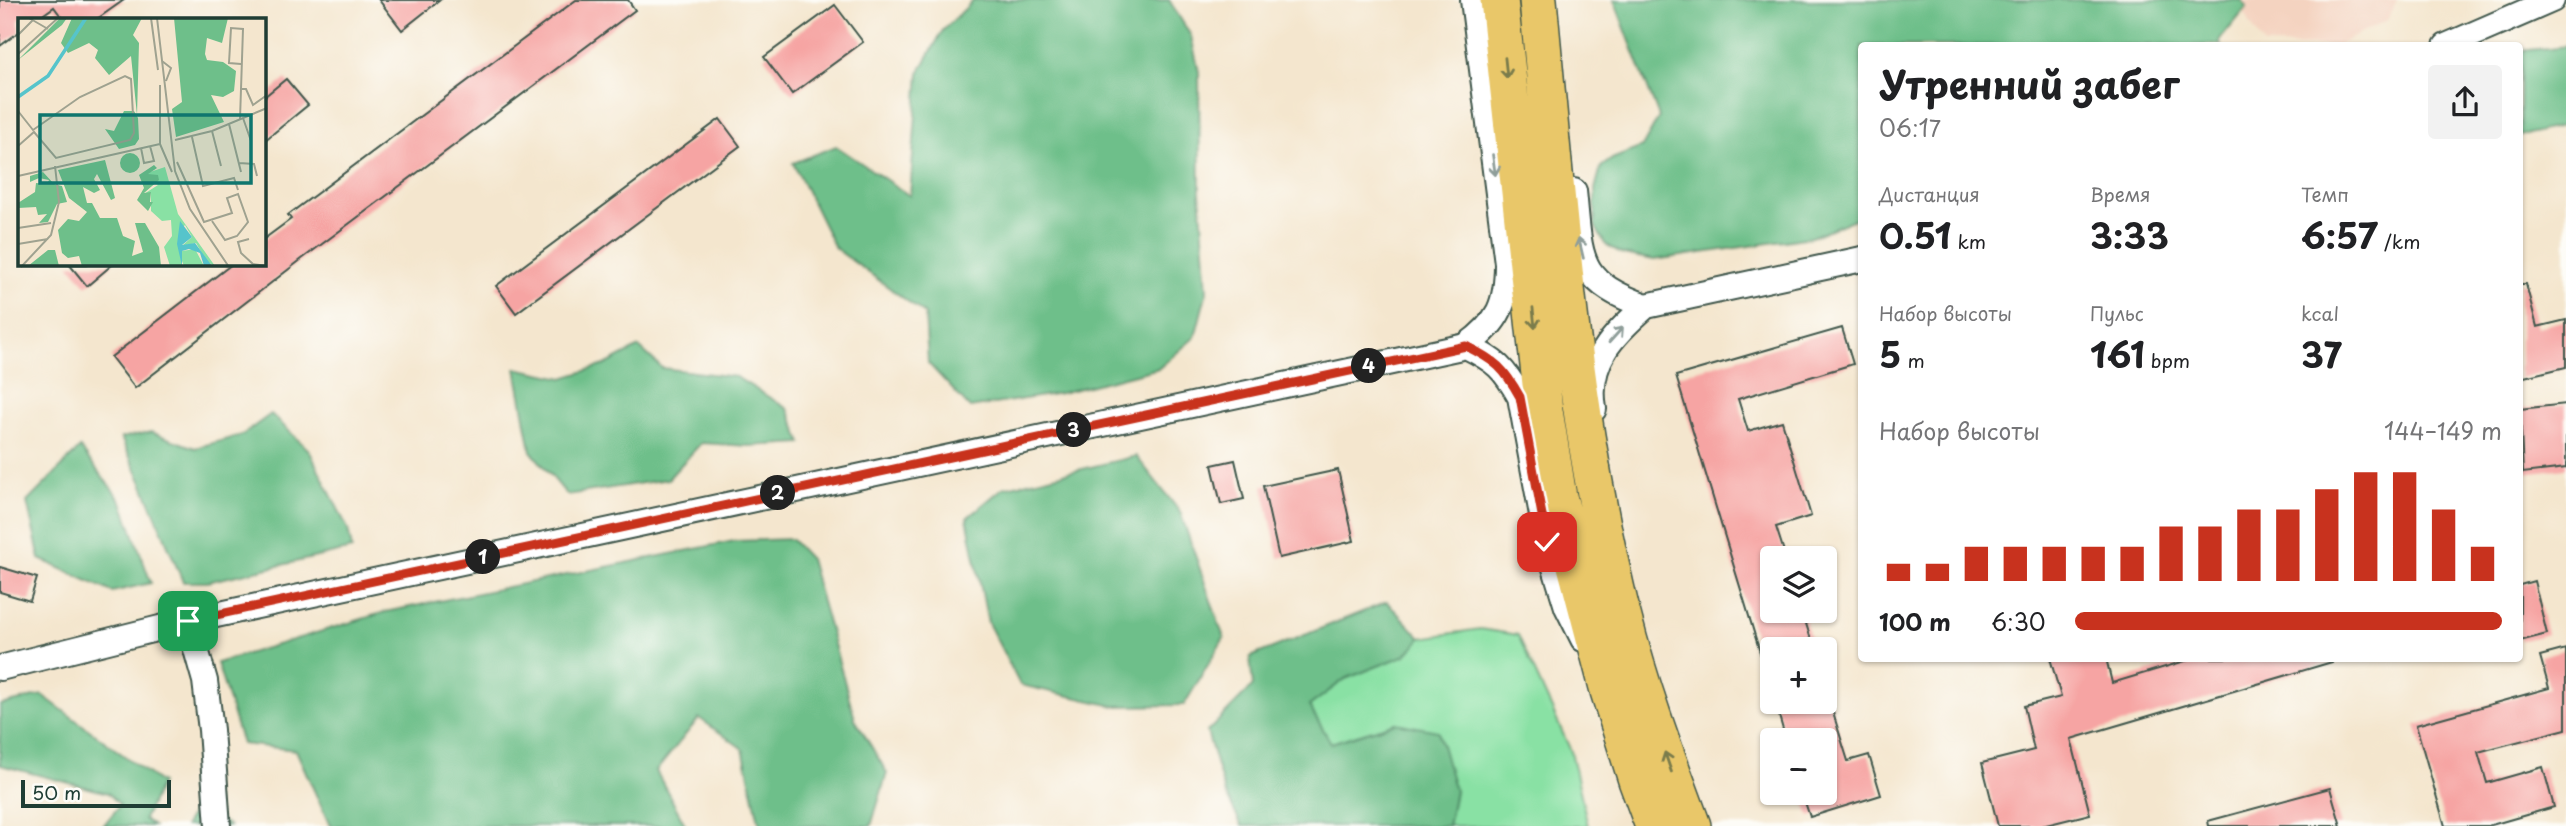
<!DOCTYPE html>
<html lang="ru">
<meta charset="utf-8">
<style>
:root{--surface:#fff;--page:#f2f2f2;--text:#202124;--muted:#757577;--accent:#c8321e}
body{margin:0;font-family:"Playpen Sans",sans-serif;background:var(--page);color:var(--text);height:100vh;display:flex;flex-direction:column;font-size:26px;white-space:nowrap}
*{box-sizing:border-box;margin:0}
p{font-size:23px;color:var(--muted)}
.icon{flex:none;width:38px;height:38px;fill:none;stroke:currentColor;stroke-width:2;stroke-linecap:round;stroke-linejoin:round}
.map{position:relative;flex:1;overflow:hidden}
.drawer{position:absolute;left:1858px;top:42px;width:665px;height:620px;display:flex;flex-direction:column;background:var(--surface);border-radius:7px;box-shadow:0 2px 5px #0004}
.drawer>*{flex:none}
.fabs{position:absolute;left:1760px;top:546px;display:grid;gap:14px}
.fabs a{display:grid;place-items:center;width:77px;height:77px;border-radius:7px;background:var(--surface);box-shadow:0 2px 5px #0004;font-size:35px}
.scale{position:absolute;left:21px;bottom:18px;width:150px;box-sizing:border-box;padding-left:7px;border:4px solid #1f3d34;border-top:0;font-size:19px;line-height:24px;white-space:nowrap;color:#1f3d34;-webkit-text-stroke:5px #fdfcf7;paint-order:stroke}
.pin{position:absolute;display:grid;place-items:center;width:60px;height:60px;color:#fff;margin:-30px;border-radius:14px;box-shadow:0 4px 10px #0006}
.km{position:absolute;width:35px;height:35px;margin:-18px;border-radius:50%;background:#222;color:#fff;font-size:19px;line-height:35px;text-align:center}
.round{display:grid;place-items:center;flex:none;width:74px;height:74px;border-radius:7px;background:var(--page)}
.head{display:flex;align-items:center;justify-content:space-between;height:119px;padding:0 21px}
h1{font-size:38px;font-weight:700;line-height:52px}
.stats{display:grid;grid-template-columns:repeat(3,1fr);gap:10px;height:119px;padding:7px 21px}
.stats div{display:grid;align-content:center}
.stats b{font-size:35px;font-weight:700}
.stats small{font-size:19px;font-weight:400}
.stats p{font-size:19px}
.chart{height:196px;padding:14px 21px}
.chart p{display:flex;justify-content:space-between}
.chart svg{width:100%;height:126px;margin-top:7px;stroke:var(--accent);stroke-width:6}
ul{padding:0 21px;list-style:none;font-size:23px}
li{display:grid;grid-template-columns:112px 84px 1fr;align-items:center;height:52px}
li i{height:18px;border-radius:9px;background:var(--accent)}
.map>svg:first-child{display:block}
.built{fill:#f4d3c0}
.green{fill:#89e1a4;stroke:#548f6c;stroke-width:2}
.forest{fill:#6ebf8a;stroke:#467e5f;stroke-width:2}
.building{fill:#f6a4a3}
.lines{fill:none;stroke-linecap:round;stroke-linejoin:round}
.minor-casing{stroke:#3f564b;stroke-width:28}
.highway-casing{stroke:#3f564b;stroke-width:40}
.minor{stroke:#fff;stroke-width:24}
.highway{stroke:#e9c769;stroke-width:37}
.oneway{stroke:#7a7b4c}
.oneway2{stroke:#8f9e9a}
.route-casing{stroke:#fff;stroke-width:14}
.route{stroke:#c8321e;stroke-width:9}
.inset-river{fill:none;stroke:#56c4cb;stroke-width:3.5}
.inset-road{fill:none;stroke:#9fa290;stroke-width:2}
.view{fill:#0f766e;fill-opacity:0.15;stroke:#0f766e;stroke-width:3.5}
.inset-edge{fill:none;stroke:#1f3d34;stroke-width:3.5}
</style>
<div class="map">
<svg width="2566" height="826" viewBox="0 0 2566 826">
<rect width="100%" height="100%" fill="#fdfcf7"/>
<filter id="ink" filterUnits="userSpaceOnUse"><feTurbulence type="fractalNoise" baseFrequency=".0143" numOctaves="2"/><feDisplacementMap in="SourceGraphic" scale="14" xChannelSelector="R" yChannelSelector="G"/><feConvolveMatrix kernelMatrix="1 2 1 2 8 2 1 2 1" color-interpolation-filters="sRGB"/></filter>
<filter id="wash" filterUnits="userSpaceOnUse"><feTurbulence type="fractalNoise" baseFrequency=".00686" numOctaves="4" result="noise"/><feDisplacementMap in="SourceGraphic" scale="28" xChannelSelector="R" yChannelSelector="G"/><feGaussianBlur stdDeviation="1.57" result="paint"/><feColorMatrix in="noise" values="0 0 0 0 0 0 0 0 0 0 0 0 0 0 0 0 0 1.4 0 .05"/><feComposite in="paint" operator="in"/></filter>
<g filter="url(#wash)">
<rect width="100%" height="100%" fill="#f4e6ce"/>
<path class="built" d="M 2235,0 L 2397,0 L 2387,20 L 2336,46 L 2264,45 Z"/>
<path class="green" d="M 1480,629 L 1518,635 L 1571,751 L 1588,826 L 1448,826 L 1455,791 L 1396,723 L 1331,743 L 1309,706 L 1345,679 L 1406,655 L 1421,638 Z"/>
<path class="forest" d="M 974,0 L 1169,0 L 1191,36 L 1199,72 L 1200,192 L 1207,291 L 1195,337 L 1159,368 L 1061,393 L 970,408 L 928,363 L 925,314 L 835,248 L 793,163 L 836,146 L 910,196 L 919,73 L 943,30 Z
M 1614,0 L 2242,0 L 2247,7 L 2219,41 L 2221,45 L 1862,46 L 1862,216 L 1811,237 L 1654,260 L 1623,254 L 1605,244 L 1595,226 L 1595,189 L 1601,167 L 1612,159 L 1642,147 L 1659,117 Z
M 2566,46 L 2566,125 L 2520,136 L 2520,51 Z
M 639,347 L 662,368 L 736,377 L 788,409 L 802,443 L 749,446 L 701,443 L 668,479 L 567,495 L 531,451 L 516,368 L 563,378 L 605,365 Z
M 271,414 L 309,450 L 348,529 L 352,549 L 207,582 L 183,582 L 143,485 L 121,438 L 151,432 L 195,448 L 242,435 Z
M 80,448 L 122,502 L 151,583 L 112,592 L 40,559 L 27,502 Z
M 1136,456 L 1180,512 L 1224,638 L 1184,705 L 1114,706 L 1020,685 L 988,623 L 967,518 L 1003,488 Z
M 791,539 L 810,559 L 855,719 L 887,773 L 871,826 L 760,826 L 743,749 L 699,718 L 656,771 L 686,826 L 330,826 L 296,750 L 242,744 L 217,663 L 385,612 L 734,541 Z
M 1387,602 L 1421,638 L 1406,655 L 1345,679 L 1309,706 L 1331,743 L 1396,723 L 1438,731 L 1455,791 L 1448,826 L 1242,826 L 1225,793 L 1207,732 L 1253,686 L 1250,657 Z
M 42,695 L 161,783 L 144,819 L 153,826 L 103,826 L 120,805 L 108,793 L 0,765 L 0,705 Z
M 197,802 L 229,826 L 185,826 Z"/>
<g id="blocks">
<path class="building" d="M 0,0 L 124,0 L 97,19 L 63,19 L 54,7 L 37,19 L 19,19 L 19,32 L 0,46 Z
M 379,0 L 440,0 L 402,30 Z
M 576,0 L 628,0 L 635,10 L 302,259 L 135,388 L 111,357 L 232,264 L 264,264 L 264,239 L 291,219 L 288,215 Z
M 835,5 L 863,42 L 792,94 L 764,57 Z
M 286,79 L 308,105 L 264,141 L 264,97 Z
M 720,119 L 740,146 L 516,313 L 496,286 Z
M 69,264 L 113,264 L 87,286 Z
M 2520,284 L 2526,284 L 2537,327 L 2566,320 L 2566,367 L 2520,378 Z
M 1842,328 L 1853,364 L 1738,399 L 1748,431 L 1782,421 L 1811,516 L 1776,527 L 1786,558 L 1773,558 L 1773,611 L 1802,611 L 1814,649 L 1773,649 L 1773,682 L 1769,682 L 1676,376 Z
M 2566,404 L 2566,468 L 2523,473 L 2520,409 Z
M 1235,460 L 1244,499 L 1221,504 L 1212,465 Z
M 1338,470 L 1354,541 L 1279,558 L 1263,486 Z
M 0,567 L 37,578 L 30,601 L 0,592 Z
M 2534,581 L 2547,634 L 2520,641 L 2520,585 Z
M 2566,649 L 2566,729 L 2478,752 L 2487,783 L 2543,767 L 2554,807 L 2488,826 L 2445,826 L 2416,725 L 2549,688 L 2540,656 Z
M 2050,658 L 2106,658 L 2112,683 L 2195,658 L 2332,658 L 2332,662 L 2071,739 L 2090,814 L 2042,826 L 1998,826 L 1982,763 L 2034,750 L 2024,706 L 2061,697 Z
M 1829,700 L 1848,761 L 1869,755 L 1881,795 L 1810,817 L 1802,793 L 1825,793 L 1825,740 L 1786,740 L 1775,702 Z
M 2330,788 L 2341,826 L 2209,826 L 2208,821 Z"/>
</g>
</g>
<g filter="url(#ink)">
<use href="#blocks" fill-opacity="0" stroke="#3f564b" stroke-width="2"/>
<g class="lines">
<defs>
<path id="minor" d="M 2446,46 L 2552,0
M 1574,191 C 1581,258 1575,281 1646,306
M 1646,306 L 1862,259
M 1466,346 C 1496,361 1504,368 1520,397 L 1547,542 L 1567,607 L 1583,639
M 1594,409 C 1586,361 1613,335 1646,306
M 188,621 L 205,681 L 211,730 L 218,826
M 0,668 L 188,621 L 1466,346 C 1499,322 1507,304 1507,263 L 1473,0"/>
<path id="highway" d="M 1499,0 L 1544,411 L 1558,497 L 1609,691 L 1637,780 L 1654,826
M 1538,0 C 1557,205 1572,414 1622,615 C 1640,687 1666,756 1692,826"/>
</defs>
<use href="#minor" class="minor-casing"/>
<use href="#highway" class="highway-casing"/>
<use href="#minor" class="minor"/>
<use href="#highway" class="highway"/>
</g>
<defs><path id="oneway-shaft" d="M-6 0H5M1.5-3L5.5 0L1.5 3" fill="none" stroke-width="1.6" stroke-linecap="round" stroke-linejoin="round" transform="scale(1.75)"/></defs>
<g class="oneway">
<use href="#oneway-shaft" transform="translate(1506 68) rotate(84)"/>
<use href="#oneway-shaft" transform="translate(1534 318) rotate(84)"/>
<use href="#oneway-shaft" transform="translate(1668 762) rotate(-109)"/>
</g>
<g class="oneway2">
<use href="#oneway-shaft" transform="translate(1494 165) rotate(82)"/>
<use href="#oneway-shaft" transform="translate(1581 248) rotate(-103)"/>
<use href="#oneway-shaft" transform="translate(1616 335) rotate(-48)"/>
</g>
</g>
<g class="lines" filter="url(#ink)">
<defs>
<path id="route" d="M 188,621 L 1466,346 C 1496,361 1504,368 1520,397 L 1547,542"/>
</defs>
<use href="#route" class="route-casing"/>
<use href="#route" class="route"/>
</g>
<g transform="translate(18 18)">
<rect width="248" height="248" fill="#f4e6ce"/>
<path d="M 147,149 L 160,196 L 197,248 L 189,244 L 178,225 L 164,228 L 174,219 L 167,207 L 161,213 L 164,237 L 164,233 L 177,231 L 186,248 L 166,248 L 164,243 L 164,248 L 152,248 L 146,229 L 154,218 L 153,202 L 144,203 L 133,193 L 133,175 L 126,176 L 140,167 L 129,155 Z" fill="#89e1a4"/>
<path d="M 42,0 L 49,0 L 44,7 L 0,42 ZM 54,0 L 124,0 L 115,17 L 121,25 L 119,97 L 113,38 L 91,57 L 77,40 L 80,32 L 71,25 L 50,35 L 43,25 ZM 156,0 L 210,0 L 204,25 L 189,20 L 187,36 L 189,42 L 205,44 L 218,53 L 216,73 L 205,79 L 193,77 L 206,104 L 158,119 L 154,91 L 164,84 ZM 106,93 L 116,93 L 120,100 L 121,121 L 117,127 L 101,131 L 87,111 L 96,113 ZM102 145a10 10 0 1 1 20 0a10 10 0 1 1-20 0ZM 87,142 L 97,180 L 93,182 L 79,156 L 76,161 L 82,172 L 76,175 L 65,169 L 69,185 L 74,185 L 82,200 L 99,200 L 105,218 L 117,223 L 114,238 L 125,234 L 117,205 L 127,205 L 141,229 L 143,248 L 64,248 L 61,238 L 50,240 L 44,235 L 40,212 L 50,201 L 61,203 L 69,194 L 51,180 L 40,152 ZM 136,147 L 139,150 L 130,156 L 140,157 L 141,162 L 126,175 L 133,174 L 132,184 L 135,184 L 130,193 L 119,182 L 126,170 L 121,157 ZM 25,154 L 36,166 L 44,168 L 49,184 L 39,186 L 30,204 L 21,205 L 29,196 L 20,197 L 18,189 L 0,190 L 0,185 L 17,174 L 18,165 L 29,166 L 31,162 L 21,160 L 12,164 L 12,158 ZM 30,232 L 37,232 L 41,248 L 10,248 Z" fill="#6ebf8a"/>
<path d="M 162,203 L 174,219 L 164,227 L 177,225 L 194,248 L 186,248 L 182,235 L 171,231 L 164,233 L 164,248 L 159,226 Z" fill="#56c4cb"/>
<path class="inset-river" d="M 0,79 L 30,58 L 68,0"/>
<path class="inset-road" d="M 11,0 L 30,11M 133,0 L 140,52M 139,0 L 157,153 L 172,191 L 211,249M 0,17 L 15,2M 0,36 L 40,0M 144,43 L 153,50 L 148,63M 142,67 L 142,126M 222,71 L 228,71 L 235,87 L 249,77M 0,93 L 15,112 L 62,79 L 107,58 L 113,61 L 116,115 L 112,122 L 38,140 L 16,114 L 0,128M 225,100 L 233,123M 222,101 L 225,11 L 213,10 L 211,45 L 223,46M 211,106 L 223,154M 194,113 L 203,148M 174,119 L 185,168 L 216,160 L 220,172M 157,122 L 194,113 L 249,90M 142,126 L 154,154M 123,130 L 126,145 L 136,143 L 132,128M 159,144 L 186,204 L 214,195 L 209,180 L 220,176 L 230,204 L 219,218 L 207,222 L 194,203M 221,145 L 236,146 L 239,158M 0,158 L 142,126M 0,210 L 33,205M 231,221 L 220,224 L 223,235 L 235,246 L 249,248M 0,226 L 30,221M 3,249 L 33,217 L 41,184 L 37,148"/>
<path class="view" d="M 22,97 L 233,97 L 233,165 L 22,165 Z"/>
<rect width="248" height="248" class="inset-edge"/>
</g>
</svg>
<div class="fabs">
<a><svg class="icon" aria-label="layers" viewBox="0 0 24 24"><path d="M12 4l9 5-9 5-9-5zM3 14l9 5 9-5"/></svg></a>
<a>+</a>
<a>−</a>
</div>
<div class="scale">50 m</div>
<div class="pin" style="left:188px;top:621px;background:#1e9e55"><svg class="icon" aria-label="arrive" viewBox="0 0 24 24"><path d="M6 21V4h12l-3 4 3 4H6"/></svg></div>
<div class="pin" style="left:1547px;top:542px;background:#d93025"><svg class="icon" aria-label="check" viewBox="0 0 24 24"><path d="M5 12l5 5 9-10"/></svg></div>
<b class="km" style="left:483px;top:557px">1</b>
<b class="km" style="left:778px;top:493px">2</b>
<b class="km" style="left:1074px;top:430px">3</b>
<b class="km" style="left:1369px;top:366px">4</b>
<section class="drawer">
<div class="head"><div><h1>Утренний забег</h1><p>06:17</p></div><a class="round"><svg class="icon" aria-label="share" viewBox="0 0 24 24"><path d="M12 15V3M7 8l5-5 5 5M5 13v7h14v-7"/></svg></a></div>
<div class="stats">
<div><p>Дистанция</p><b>0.51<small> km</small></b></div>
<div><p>Время</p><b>3:33</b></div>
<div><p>Темп</p><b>6:57<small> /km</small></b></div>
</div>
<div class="stats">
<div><p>Набор высоты</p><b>5<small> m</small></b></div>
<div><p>Пульс</p><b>161<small> bpm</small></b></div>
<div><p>kcal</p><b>37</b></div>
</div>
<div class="chart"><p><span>Набор высоты</span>144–149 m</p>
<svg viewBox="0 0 160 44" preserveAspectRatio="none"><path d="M5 44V38M15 44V38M25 44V32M35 44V32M45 44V32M55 44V32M65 44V32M75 44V25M85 44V25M95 44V19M105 44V19M115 44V12M125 44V6M135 44V6M145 44V19M155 44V32"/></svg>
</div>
<ul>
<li><b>100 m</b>6:30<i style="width:100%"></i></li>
</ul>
</section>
</div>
